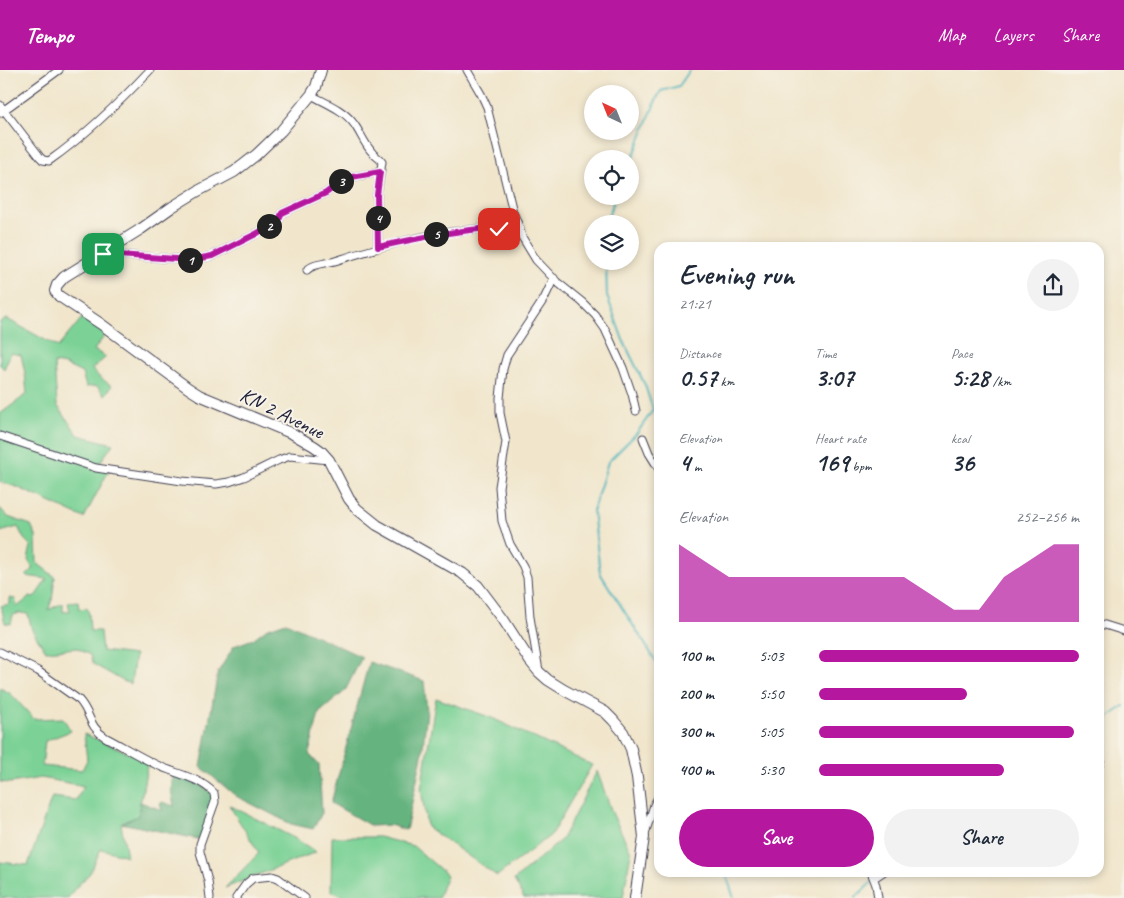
<!DOCTYPE html>
<meta charset="utf-8">
<style>
:root{--surface:#fff;--page:#f2f2f3;--text:#1f2937;--muted:#747a83;--accent:#b5179e}
body{margin:0;font-family:Caveat,sans-serif;background:var(--page);color:var(--text);height:100vh;display:flex;flex-direction:column;font-size:19px;white-space:nowrap}
*{box-sizing:border-box;margin:0}
p{font-size:16px;color:var(--muted)}
.icon{flex:none;width:28px;height:28px;fill:none;stroke:currentColor;stroke-width:2;stroke-linecap:round;stroke-linejoin:round}
.map{position:relative;flex:1;overflow:hidden}
.side{position:absolute;left:654px;top:172px;width:450px;height:635px;display:flex;flex-direction:column;background:var(--surface);border-radius:15px;box-shadow:0 2px 8px #0003}
.side>*{flex:none}
.needle{width:32px;rotate:317deg}
.fabs{position:absolute;left:584px;top:15px;display:grid;gap:10px}
.fabs a{display:grid;place-items:center;width:55px;height:55px;border-radius:50%;background:var(--surface);box-shadow:0 2px 8px #0003;font-size:25px}
.pin{position:absolute;display:grid;place-items:center;width:42px;height:42px;color:#fff;margin:-21px;border-radius:10px;box-shadow:0 2px 8px #0006}
.km{position:absolute;width:25px;height:25px;margin:-12px;border-radius:50%;background:#222;color:#fff;font-size:14px;line-height:25px;text-align:center}
.round{display:grid;place-items:center;flex:none;width:52px;height:52px;border-radius:26px;background:var(--page)}
.summary{display:flex;align-items:center;justify-content:space-between;height:85px;padding:0 25px}
h1{font-size:28px;font-weight:700;line-height:38px}
.figures{display:grid;grid-template-columns:repeat(3,1fr);gap:8px;height:85px;padding:5px 25px}
.figures div{display:grid;align-content:center}
.figures b{font-size:25px;font-weight:700}
.figures small{font-size:14px;font-weight:400}
.figures p{font-size:14px}
.chart{height:140px;padding:10px 25px}
.chart p{display:flex;justify-content:space-between}
.chart svg{width:100%;height:90px;margin-top:5px;fill:var(--accent);opacity:.7}
.button{display:flex;gap:10px;margin-top:auto;padding:10px 25px}
.button a{flex:1;height:58px;border-radius:30px;background:var(--accent);color:#fff;font-size:20px;font-weight:700;line-height:58px;text-align:center}
.button a+a{background:var(--page);color:var(--text)}
ul{padding:0 25px;list-style:none;font-size:16px}
li{display:grid;grid-template-columns:80px 60px 1fr;align-items:center;height:38px}
li i{height:12px;border-radius:6px;background:var(--accent)}
header{display:flex;align-items:center;gap:30px;box-sizing:border-box;height:70px;padding:0 25px;background:var(--accent);color:#fff}
header strong{font-size:24px}
nav{display:flex;gap:28px;margin-inline-start:auto;font-size:18px}
.map>svg:first-child{display:block}
.green{fill:#7cd296;stroke:#4f7a68}
.forest{fill:#65b47f;stroke:#446b5d}
.lines{fill:none;stroke-linecap:round;stroke-linejoin:round}
.stream{stroke:#40b1ba;stroke-width:2}
.street-casing{stroke:#413f51;stroke-width:9}
.secondary-casing{stroke:#413f51;stroke-width:12}
.street{stroke:#fff;stroke-width:7}
.secondary{stroke:#fff;stroke-width:10}
.route-casing{stroke:#fff;stroke-width:10}
.route{stroke:#b5179e;stroke-width:6}
.labels{text-anchor:middle;dominant-baseline:central;stroke-width:4;stroke-linejoin:round;paint-order:stroke}
.street-label{font-size:21px;fill:#22223b;stroke:#f7f3e8}
</style>
<header>
<strong>Tempo</strong>
<nav><a>Map</a><a>Layers</a><a>Share</a></nav>
</header>
<div class="map">
<svg width="1124" height="828" viewBox="0 0 1124 828">
<rect width="100%" height="100%" fill="#f7f3e8"/>
<filter id="ink" filterUnits="userSpaceOnUse"><feTurbulence type="fractalNoise" baseFrequency=".02" numOctaves="2"/><feDisplacementMap in="SourceGraphic" scale="10" xChannelSelector="R" yChannelSelector="G"/><feConvolveMatrix kernelMatrix="1 2 1 2 8 2 1 2 1" color-interpolation-filters="sRGB"/></filter>
<filter id="wash" filterUnits="userSpaceOnUse"><feTurbulence type="fractalNoise" baseFrequency=".0096" numOctaves="4" result="noise"/><feDisplacementMap in="SourceGraphic" scale="20" xChannelSelector="R" yChannelSelector="G"/><feGaussianBlur stdDeviation="1.12" result="paint"/><feColorMatrix in="noise" values="0 0 0 0 0 0 0 0 0 0 0 0 0 0 0 0 0 1.4 0 .05"/><feComposite in="paint" operator="in"/></filter>
<g filter="url(#wash)">
<rect width="100%" height="100%" fill="#f1e6cc"/>
<path class="green" d="M 82,248 L 106,264 L 94,280 L 106,287 L 92,299 L 99,307 L 112,316 L 105,325 L 97,316 L 86,317 L 82,303 L 65,295 L 54,293 L 57,335 L 78,365 L 113,374 L 97,397 L 109,400 L 84,448 L 17,417 L 0,412 L 0,344 L 27,324 L 25,303 L 21,285 L 11,283 L 4,299 L 0,295 L 0,252 L 7,249 L 58,277 Z
M 0,438 L 8,447 L 31,455 L 36,466 L 37,493 L 55,507 L 52,531 L 48,540 L 63,533 L 63,542 L 70,541 L 68,532 L 78,531 L 79,539 L 87,538 L 89,544 L 90,561 L 100,561 L 102,581 L 135,585 L 131,614 L 123,611 L 93,594 L 90,585 L 77,578 L 46,581 L 32,560 L 28,544 L 20,543 L 13,545 L 11,554 L 5,553 L 1,536 L 10,534 L 10,528 L 15,529 L 17,537 L 30,527 L 34,528 L 47,509 L 26,506 L 33,499 L 28,490 L 31,476 L 24,469 L 18,457 L 0,462 Z
M 0,618 L 11,624 L 34,649 L 63,648 L 71,661 L 45,671 L 42,696 L 82,700 L 87,690 L 84,664 L 148,691 L 138,746 L 121,754 L 127,786 L 101,779 L 90,803 L 73,821 L 68,828 L 0,828 L 0,792 L 28,795 L 52,727 L 76,730 L 84,716 L 41,708 L 10,713 L 0,712 Z
M 436,628 L 492,648 L 592,695 L 551,765 L 497,806 L 427,757 L 421,719 Z
M 597,701 L 613,745 L 631,782 L 623,828 L 524,828 L 514,810 L 562,769 Z
M 229,735 L 296,769 L 316,782 L 225,818 L 259,783 Z
M 332,767 L 379,767 L 413,776 L 447,805 L 438,828 L 347,828 L 331,821 Z"/>
<path class="forest" d="M 286,552 L 362,587 L 345,621 L 319,643 L 309,684 L 319,695 L 322,743 L 313,759 L 291,754 L 236,726 L 201,697 L 218,602 L 234,576 L 253,569 L 266,559 Z
M 369,592 L 424,611 L 427,641 L 422,686 L 406,760 L 390,755 L 371,756 L 331,733 Z
M 173,703 L 192,708 L 212,723 L 214,734 L 202,770 L 121,753 L 138,746 L 140,732 L 162,740 L 160,734 L 162,732 L 174,736 L 171,720 Z"/>
<g class="lines">
<path class="stream" d="M 630,95 L 656,30 L 661,21 L 679,16 L 690,0
M 605,154 L 616,126
M 606,191 L 607,226 L 623,270 L 645,315 L 653,340 L 637,363 L 608,392 L 593,440 L 600,503 L 659,596
M 1099,654 L 1124,636
M 725,802 L 734,828
M 855,828 L 872,812"/>
</g>
</g>
<g filter="url(#ink)">
<g class="lines">
<defs>
<path id="street" d="M 467,0 L 481,24 L 487,37 L 513,142 L 520,159 L 522,167 L 536,190 L 557,212 L 582,232 L 595,245 L 605,259 L 623,298 L 632,324 L 636,341
M 311,25 C 326,33 344,40 354,54 C 360,62 364,73 371,81 C 374,86 379,87 382,92 L 377,125 L 378,177
M 0,35 L 40,87 L 43,90 L 49,91 C 86,65 119,33 150,0
M 0,43 L 59,0
M 103,184 L 191,190 L 212,186 L 256,164 L 279,150 L 282,143 L 326,123 L 346,108 L 380,102
M 307,200 C 314,193 325,194 335,191 C 379,177 423,164 469,160 C 477,159 488,157 496,159 C 500,159 503,162 506,163 L 520,159
M 0,366 L 96,398 L 182,411 L 216,414 L 229,412 L 244,407 L 279,390 L 290,386 L 329,390
M 643,368 L 649,383 L 659,399
M 1099,554 L 1105,555 L 1124,561
M 0,582 L 38,601 L 79,630 C 91,643 88,656 105,667 C 122,676 140,687 157,695 C 176,704 199,707 214,723 L 215,732 L 200,774 L 200,782 L 208,811 L 210,828
M 539,601 L 530,547 L 527,507 L 523,496 L 510,474 L 502,451 L 499,417 L 506,372 L 500,343 L 500,328 L 503,299 L 507,285 L 544,229 L 554,208
M 1099,689 L 1100,692 L 1099,695
M 645,764 L 654,735 L 659,726
M 871,802 L 876,815 L 878,828
M 874,808 L 883,802
M 236,828 L 246,814 L 253,808 L 272,806 L 278,808 L 305,828"/>
<path id="secondary" d="M 321,0 L 316,17 L 311,25 L 281,61 L 256,85 L 234,102 L 198,121 L 172,137 L 141,159 L 64,207 L 57,215 L 55,221 L 59,226 L 101,254 L 188,318 L 199,325 L 293,364 L 314,376 L 321,381 L 329,390 L 349,429 L 357,439 L 377,455 L 462,503 L 478,516 L 503,549 L 530,591 L 539,602 L 548,610 L 564,620 L 605,642 L 613,650 L 623,662 L 631,679 L 637,707 L 644,767 L 635,828"/>
</defs>
<use href="#street" class="street-casing"/>
<use href="#secondary" class="secondary-casing"/>
<use href="#street" class="street"/>
<use href="#secondary" class="secondary"/>
</g>
</g>
<g class="lines" filter="url(#ink)">
<defs>
<path id="route" d="M 103,184 L 191,190 L 212,186 L 256,164 L 279,150 L 282,143 L 326,123 L 346,108 L 380,102 L 377,125 L 378,177 C 409,170 440,163 471,160 C 480,159 490,157 499,159"/>
</defs>
<use href="#route" class="route-casing"/>
<use href="#route" class="route"/>
</g>
<g class="labels">
<g class="street-label">
<text transform="translate(282 343) rotate(26)">KN 2 Avenue</text>
</g>
</g>
</svg>
<div class="fabs">
<a><svg class="needle" viewBox="-14 -14 28 28"><path d="M0-13l5 13h-10z" fill="#e53935"/><path d="M0 13l5-13h-10z" fill="#747a83"/></svg></a>
<a><svg class="icon" aria-label="locate" viewBox="0 0 24 24"><circle cx="12" cy="12" r="6"/><path d="M12 2v4M12 18v4M2 12h4M18 12h4"/></svg></a>
<a><svg class="icon" aria-label="layers" viewBox="0 0 24 24"><path d="M12 4l9 5-9 5-9-5zM3 14l9 5 9-5"/></svg></a>
</div>
<div class="pin" style="left:103px;top:184px;background:#1e9e55"><svg class="icon" aria-label="arrive" viewBox="0 0 24 24"><path d="M6 21V4h12l-3 4 3 4H6"/></svg></div>
<div class="pin" style="left:499px;top:159px;background:#d93025"><svg class="icon" aria-label="check" viewBox="0 0 24 24"><path d="M5 12l5 5 9-10"/></svg></div>
<b class="km" style="left:190px;top:190px">1</b>
<b class="km" style="left:269px;top:156px">2</b>
<b class="km" style="left:341px;top:111px">3</b>
<b class="km" style="left:378px;top:148px">4</b>
<b class="km" style="left:436px;top:164px">5</b>
<section class="side">
<div class="summary"><div><h1>Evening run</h1><p>21:21</p></div><a class="round"><svg class="icon" aria-label="share" viewBox="0 0 24 24"><path d="M12 15V3M7 8l5-5 5 5M5 13v7h14v-7"/></svg></a></div>
<div class="figures">
<div><p>Distance</p><b>0.57<small> km</small></b></div>
<div><p>Time</p><b>3:07</b></div>
<div><p>Pace</p><b>5:28<small> /km</small></b></div>
</div>
<div class="figures">
<div><p>Elevation</p><b>4<small> m</small></b></div>
<div><p>Heart rate</p><b>169<small> bpm</small></b></div>
<div><p>kcal</p><b>36</b></div>
</div>
<div class="chart"><p><span>Elevation</span>252–256 m</p>
<svg viewBox="0 0 160 44" preserveAspectRatio="none"><path d="M0 44V6L10 14L20 22L30 22L40 22L50 22L60 22L70 22L80 22L90 22L100 30L110 38L120 38L130 22L140 14L150 6L160 6V44z"/></svg>
</div>
<ul>
<li><b>100 m</b>5:03<i style="width:100%"></i></li>
<li><b>200 m</b>5:50<i style="width:57%"></i></li>
<li><b>300 m</b>5:05<i style="width:98%"></i></li>
<li><b>400 m</b>5:30<i style="width:71%"></i></li>
</ul>
<div class="button"><a>Save</a><a>Share</a></div>
</section>
</div>
